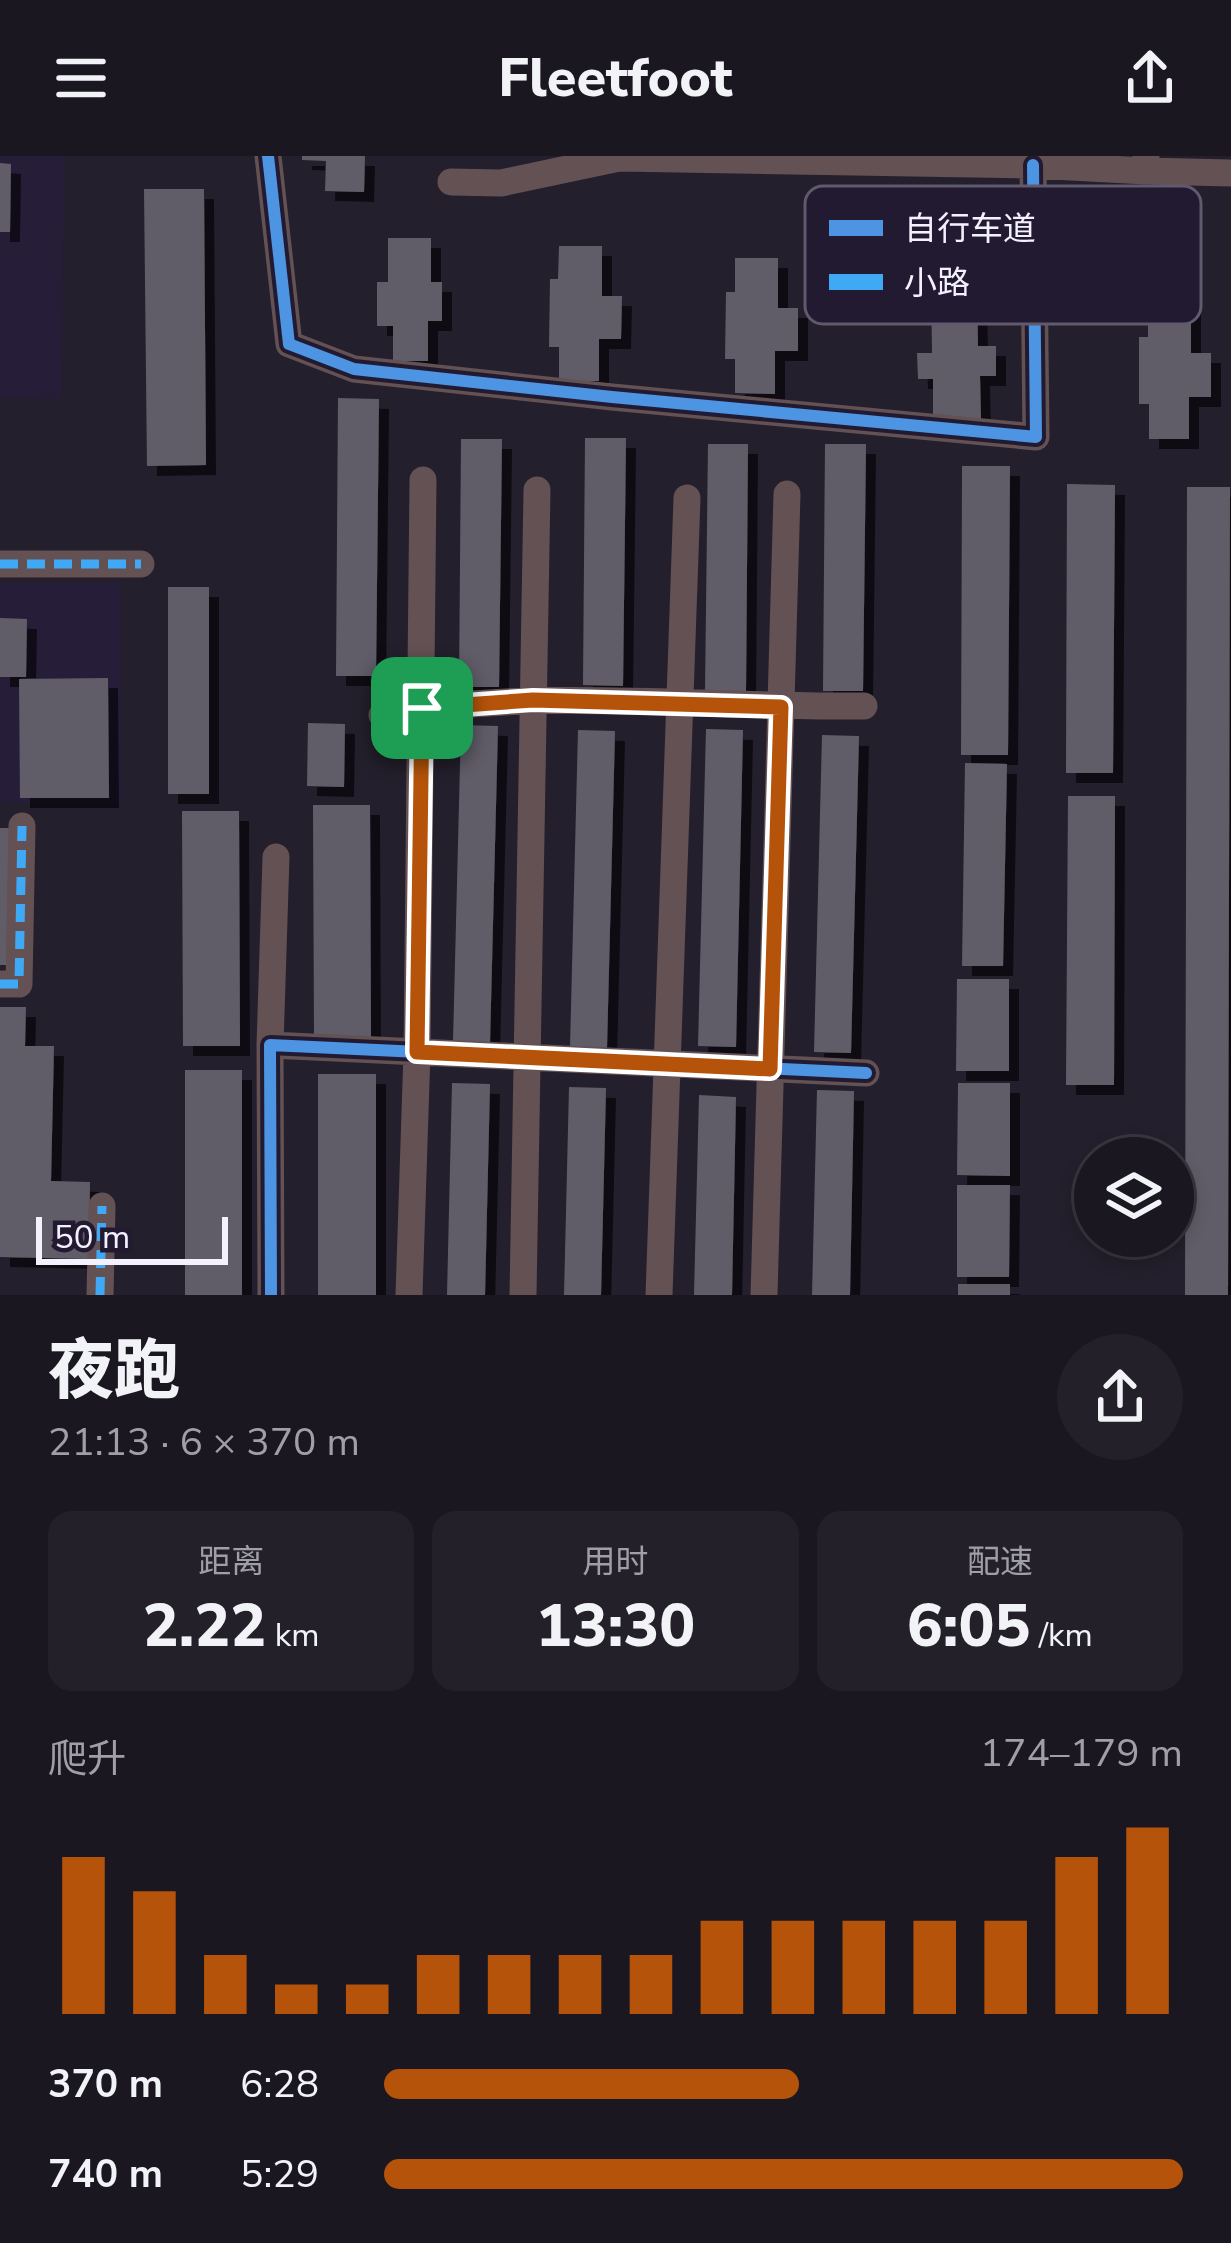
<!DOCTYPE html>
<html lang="zh">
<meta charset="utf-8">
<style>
:root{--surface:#1a1721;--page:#23202a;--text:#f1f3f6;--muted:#9f9fa5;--line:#38363f;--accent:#b45309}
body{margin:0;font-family:"Nunito Sans","Noto Sans SC",sans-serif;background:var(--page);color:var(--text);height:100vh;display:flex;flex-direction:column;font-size:45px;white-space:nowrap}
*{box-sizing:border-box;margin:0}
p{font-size:39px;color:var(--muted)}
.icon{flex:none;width:66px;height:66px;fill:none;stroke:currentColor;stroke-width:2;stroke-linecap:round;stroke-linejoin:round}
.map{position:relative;height:1139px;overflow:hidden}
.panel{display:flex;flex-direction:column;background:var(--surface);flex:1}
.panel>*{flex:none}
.buttons{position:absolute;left:1074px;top:981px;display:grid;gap:24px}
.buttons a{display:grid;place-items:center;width:120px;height:120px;border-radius:50%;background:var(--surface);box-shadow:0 6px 18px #0003,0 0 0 3px var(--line);font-size:60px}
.scale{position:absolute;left:36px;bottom:30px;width:192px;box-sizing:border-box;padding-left:12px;border:6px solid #f4f1fe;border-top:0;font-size:33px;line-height:42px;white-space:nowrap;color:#f4f1fe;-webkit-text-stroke:9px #221a31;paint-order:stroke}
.pin{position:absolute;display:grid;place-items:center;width:102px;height:102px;color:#fff;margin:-51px;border-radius:24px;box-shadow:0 6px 18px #0006}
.round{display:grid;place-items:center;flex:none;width:126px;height:126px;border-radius:63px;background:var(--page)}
.overview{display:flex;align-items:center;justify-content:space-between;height:204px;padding:0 48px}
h1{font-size:66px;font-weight:800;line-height:90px}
.stats{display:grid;grid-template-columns:repeat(3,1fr);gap:18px;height:204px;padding:12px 48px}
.stats div{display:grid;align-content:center;border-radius:24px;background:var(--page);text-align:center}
.stats b{font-size:60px;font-weight:800}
.stats small{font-size:33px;font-weight:400}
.stats p{font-size:33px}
.chart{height:336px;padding:24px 48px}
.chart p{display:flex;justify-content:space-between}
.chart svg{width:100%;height:216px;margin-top:12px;stroke:var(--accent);stroke-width:6}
ul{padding:0 48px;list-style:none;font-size:39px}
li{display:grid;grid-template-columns:192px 144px 1fr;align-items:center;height:90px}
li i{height:30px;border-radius:15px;background:var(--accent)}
header{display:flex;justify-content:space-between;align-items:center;height:156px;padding:0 48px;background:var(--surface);font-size:54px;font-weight:800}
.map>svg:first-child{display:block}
.built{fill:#261e39}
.building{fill:#615d69;filter:url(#shadow)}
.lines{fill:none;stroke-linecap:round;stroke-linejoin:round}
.street{stroke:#635153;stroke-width:27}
.quiet{stroke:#3fa9f5;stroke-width:9;stroke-dasharray:18 9;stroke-linecap:butt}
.cycleway-casing{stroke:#221a31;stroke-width:20}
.cycleway{stroke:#4d94e3;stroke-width:12}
.route-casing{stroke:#fff;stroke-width:24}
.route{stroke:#b45309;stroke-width:15}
.key{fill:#221a31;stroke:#615a6e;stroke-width:3}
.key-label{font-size:33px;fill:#f4f1fe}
</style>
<header><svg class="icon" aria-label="menu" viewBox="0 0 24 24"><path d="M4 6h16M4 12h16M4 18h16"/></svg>Fleetfoot<svg class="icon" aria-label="share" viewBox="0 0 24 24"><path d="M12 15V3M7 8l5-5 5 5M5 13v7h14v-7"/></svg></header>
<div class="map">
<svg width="1231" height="1139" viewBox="0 0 1231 1139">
<defs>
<filter id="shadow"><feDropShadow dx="10" dy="10" stdDeviation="0" flood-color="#0009"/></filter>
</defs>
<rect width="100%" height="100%" fill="#231f2c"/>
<path class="built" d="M 0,0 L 64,0 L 62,243 L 0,242 Z
M 0,426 L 121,426 L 122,648 L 0,646 Z"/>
<path class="building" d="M 302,0 L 365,0 L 364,36 L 325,35 L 326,5 L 302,4 Z
M 0,7 L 11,8 L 10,76 L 0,76 Z
M 144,33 L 204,33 L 206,309 L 147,310 Z
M 939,42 L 976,42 L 977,85 L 1001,85 L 1001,125 L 977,125 L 978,190 L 996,190 L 996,220 L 980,220 L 981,263 L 933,263 L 933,223 L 918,223 L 917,197 L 932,197 L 931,123 L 941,123 L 941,103 L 918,103 L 918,78 L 939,78 Z
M 388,82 L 431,82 L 431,126 L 442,126 L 442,165 L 428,165 L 428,205 L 393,205 L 393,170 L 377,170 L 377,126 L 388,126 Z
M 559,90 L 602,90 L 602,140 L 622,140 L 621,183 L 599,183 L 599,225 L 559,225 L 559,191 L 549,191 L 550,123 L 558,123 Z
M 735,102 L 778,102 L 778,152 L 798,152 L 798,195 L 775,195 L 775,238 L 735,237 L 735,203 L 725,203 L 726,136 L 735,136 Z
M 1148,147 L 1191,147 L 1191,197 L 1211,197 L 1211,241 L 1189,241 L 1189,283 L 1149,283 L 1149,248 L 1139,248 L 1139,181 L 1148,181 Z
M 338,242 L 379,243 L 376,520 L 336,520 Z
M 585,282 L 626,282 L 623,530 L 583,529 Z
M 461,283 L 502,283 L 499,531 L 459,531 Z
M 708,288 L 748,288 L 746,535 L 705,535 Z
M 825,288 L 866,288 L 863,535 L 823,535 Z
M 962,310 L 1010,310 L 1008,599 L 961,599 Z
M 1067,328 L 1115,329 L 1113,617 L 1066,617 Z
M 1187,331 L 1230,331 L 1228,1139 L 1185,1139 Z
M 168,431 L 209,431 L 209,638 L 168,638 Z
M 0,462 L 27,463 L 26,521 L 0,521 Z
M 108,522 L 109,642 L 20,642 L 19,523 Z
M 308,567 L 345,568 L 344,631 L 307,630 Z
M 461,569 L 498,570 L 490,887 L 453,886 Z
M 706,573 L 743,574 L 736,891 L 698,890 Z
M 578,574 L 615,575 L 607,892 L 570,891 Z
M 822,579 L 859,580 L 851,897 L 814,896 Z
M 965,607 L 1007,608 L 1003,810 L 962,810 Z
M 1068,640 L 1115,640 L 1114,929 L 1066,929 Z
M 313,649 L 370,649 L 371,884 L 314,884 Z
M 182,655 L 239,655 L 240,890 L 183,890 Z
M 0,672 L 12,672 L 12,809 L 0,809 Z
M 957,823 L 1009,823 L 1009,915 L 956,915 Z
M 0,851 L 26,851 L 25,890 L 54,890 L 51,1025 L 90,1026 L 89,1103 L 0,1101 Z
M 185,914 L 242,914 L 242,1139 L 185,1139 Z
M 318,918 L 376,918 L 376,1139 L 318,1139 Z
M 452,927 L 490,928 L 485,1139 L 447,1139 Z
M 958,927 L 1010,927 L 1010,1020 L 957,1019 Z
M 569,931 L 606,932 L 601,1139 L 564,1139 Z
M 817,934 L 854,935 L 850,1139 L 812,1139 Z
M 699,939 L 736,941 L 732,1139 L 694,1139 Z
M 957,1029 L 1010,1029 L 1009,1121 L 957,1121 Z
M 958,1128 L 1010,1128 L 1010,1139 L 958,1139 Z"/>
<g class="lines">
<path class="street" d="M 268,0 L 289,188 L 354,213 L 612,241 L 1036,281 L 1033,9
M 1146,15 L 1231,17
M 451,26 L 501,27 L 619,2 L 1033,9 L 1146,15 L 1146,0
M 0,408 L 141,408
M 382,559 C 541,531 704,552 864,550
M 0,828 L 19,828 L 22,670
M 270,889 L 276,701
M 100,1139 L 102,1050
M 271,1139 L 270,889 L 866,917
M 409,1139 L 417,896 L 423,324
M 523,1139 L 537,334
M 659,1139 L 687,342
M 764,1139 L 787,338"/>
<path class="quiet" d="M 0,408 L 141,408
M 0,828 L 19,828 L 22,670
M 100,1139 L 102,1050"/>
<defs>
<path id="cycleway" d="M 268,0 L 289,188 L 354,213 L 612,241 L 1036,281 L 1033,9
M 271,1139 L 270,889 L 866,917"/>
</defs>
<use href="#cycleway" class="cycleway-casing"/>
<use href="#cycleway" class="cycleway"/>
</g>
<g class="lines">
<defs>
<path id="route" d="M 533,544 L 781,551 L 770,913 L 417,896 L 422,552 Z"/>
</defs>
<use href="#route" class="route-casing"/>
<use href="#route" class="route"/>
</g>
<rect x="805" y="30" width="396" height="138" rx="18" class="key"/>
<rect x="829" y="64" width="54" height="16" fill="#4d94e3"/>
<rect x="829" y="118" width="54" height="16" fill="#3fa9f5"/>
<g class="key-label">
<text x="904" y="84">自行车道</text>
<text x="904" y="138">小路</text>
</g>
</svg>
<div class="buttons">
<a><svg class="icon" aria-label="layers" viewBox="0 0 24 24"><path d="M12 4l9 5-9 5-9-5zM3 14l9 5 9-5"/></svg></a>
</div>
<div class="scale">50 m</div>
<div class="pin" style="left:422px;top:552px;background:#1e9e55"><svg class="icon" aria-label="arrive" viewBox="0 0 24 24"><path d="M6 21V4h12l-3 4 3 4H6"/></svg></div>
</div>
<section class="panel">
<div class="overview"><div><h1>夜跑</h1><p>21:13 · 6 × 370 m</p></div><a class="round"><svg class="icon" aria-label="share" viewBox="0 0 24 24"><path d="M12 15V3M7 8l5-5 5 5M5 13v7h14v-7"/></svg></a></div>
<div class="stats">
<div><p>距离</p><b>2.22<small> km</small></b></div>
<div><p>用时</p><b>13:30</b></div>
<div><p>配速</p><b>6:05<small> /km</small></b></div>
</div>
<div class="chart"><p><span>爬升</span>174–179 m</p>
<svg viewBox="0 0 160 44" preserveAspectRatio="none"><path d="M5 44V12M15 44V19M25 44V32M35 44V38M45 44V38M55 44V32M65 44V32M75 44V32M85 44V32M95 44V25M105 44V25M115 44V25M125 44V25M135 44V25M145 44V12M155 44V6"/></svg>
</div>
<ul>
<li><b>370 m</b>6:28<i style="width:52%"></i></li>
<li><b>740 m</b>5:29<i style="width:100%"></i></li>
</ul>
</section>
